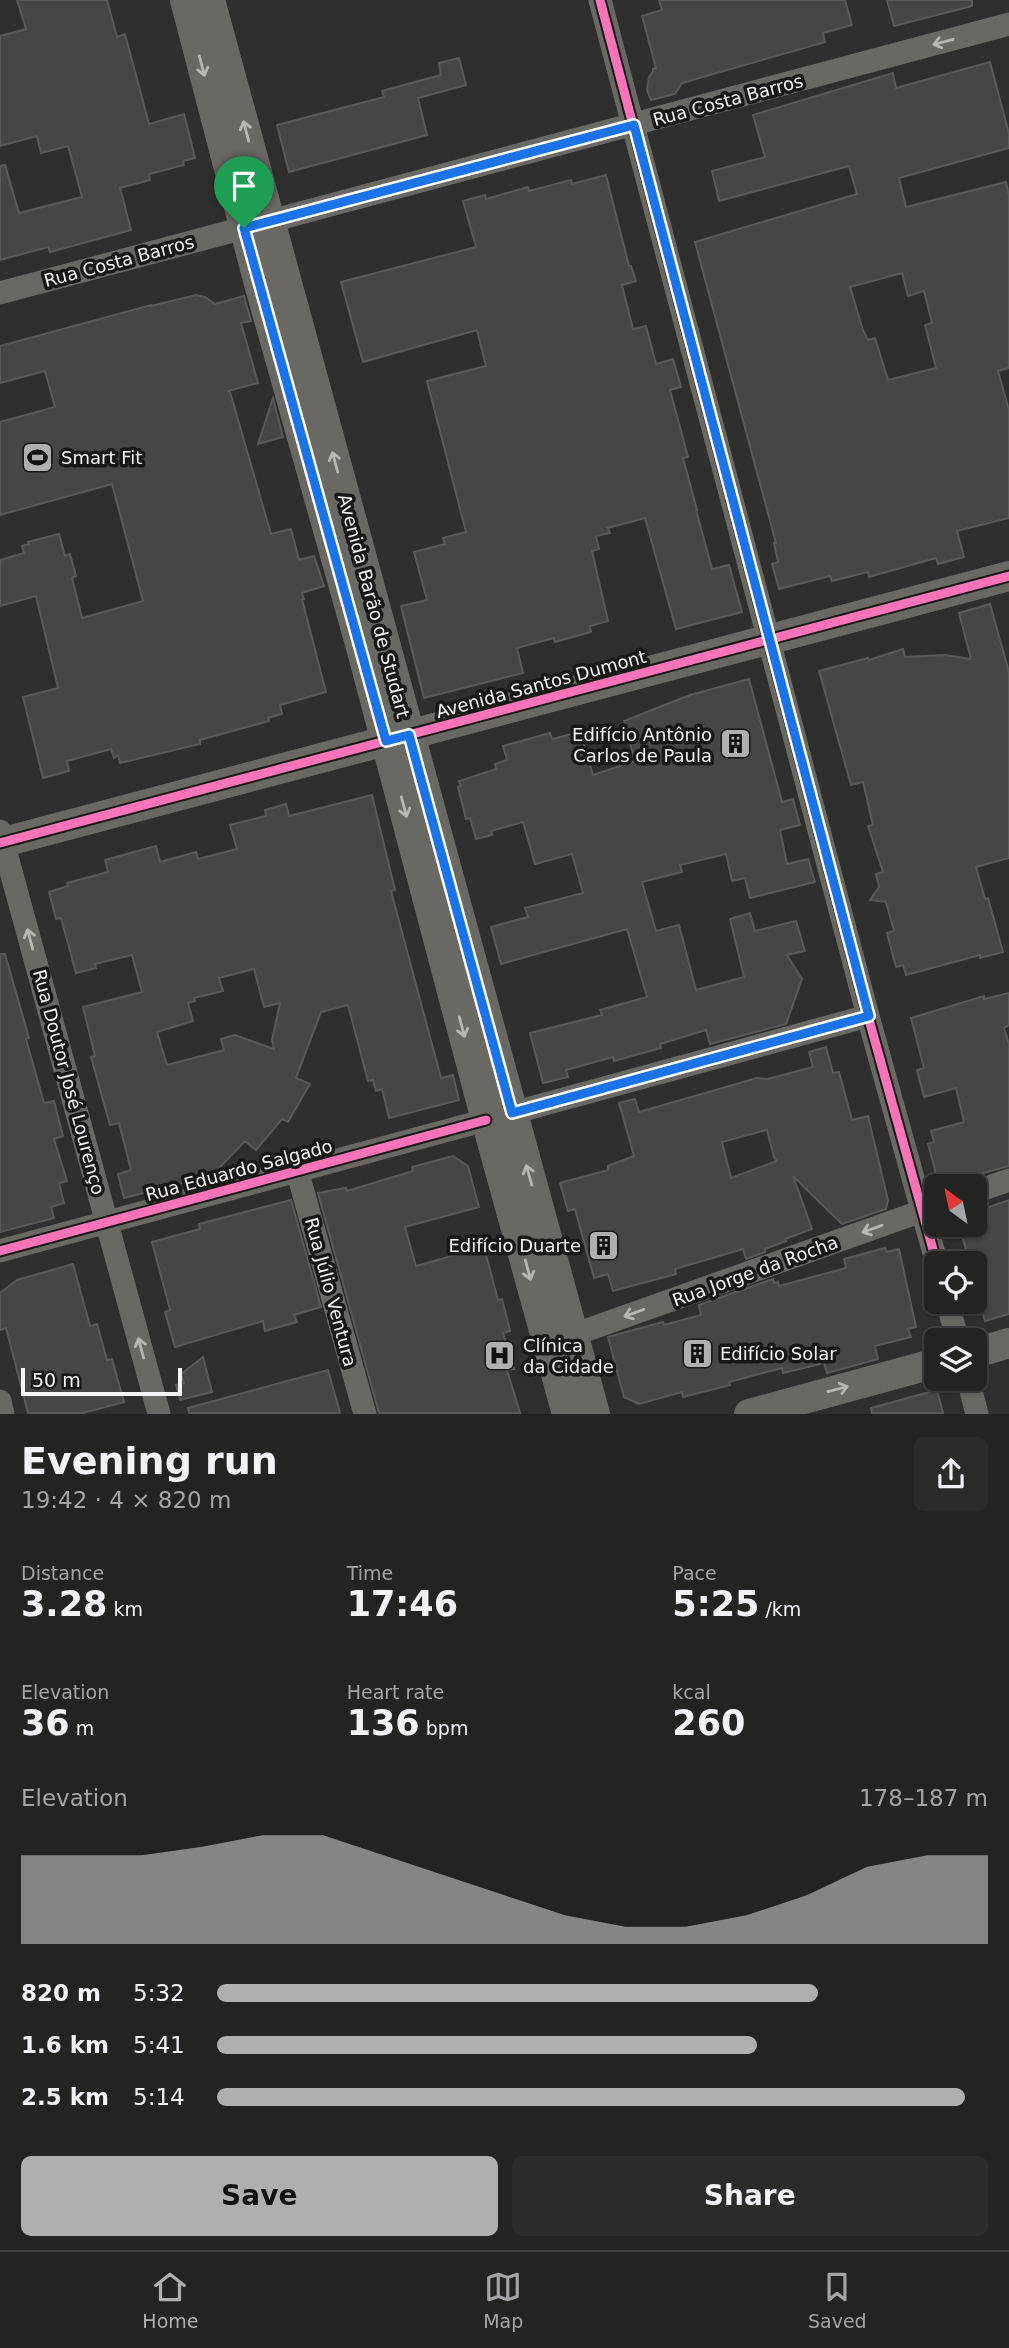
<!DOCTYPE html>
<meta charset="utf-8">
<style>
:root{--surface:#232422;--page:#2b2c2a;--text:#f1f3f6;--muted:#a3a4a5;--line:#404140;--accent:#afb0ad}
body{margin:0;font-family:"DejaVu Sans",sans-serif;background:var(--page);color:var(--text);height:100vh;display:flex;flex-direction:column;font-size:26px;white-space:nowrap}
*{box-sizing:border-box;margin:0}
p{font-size:23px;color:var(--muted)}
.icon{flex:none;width:38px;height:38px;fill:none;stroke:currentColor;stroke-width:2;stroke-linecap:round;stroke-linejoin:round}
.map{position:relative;height:1414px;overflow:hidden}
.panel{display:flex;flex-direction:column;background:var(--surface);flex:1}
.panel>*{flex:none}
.needle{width:46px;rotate:327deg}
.tools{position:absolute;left:924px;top:1174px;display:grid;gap:14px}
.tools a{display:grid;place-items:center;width:63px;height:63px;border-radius:10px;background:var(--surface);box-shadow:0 2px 5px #0004,0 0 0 2px var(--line);font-size:35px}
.scale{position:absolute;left:21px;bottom:18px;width:161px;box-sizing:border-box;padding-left:7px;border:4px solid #f4f5f2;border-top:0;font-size:19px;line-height:24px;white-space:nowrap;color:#f4f5f2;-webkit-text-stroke:5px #181917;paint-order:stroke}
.pin{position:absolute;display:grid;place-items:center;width:60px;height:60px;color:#fff;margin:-72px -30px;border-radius:50% 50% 50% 0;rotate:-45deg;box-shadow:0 0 7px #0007}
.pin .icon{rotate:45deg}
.round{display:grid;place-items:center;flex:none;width:74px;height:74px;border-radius:10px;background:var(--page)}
.headline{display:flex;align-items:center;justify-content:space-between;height:119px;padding:0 21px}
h1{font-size:38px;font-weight:800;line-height:52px}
.stats{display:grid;grid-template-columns:repeat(3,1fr);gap:10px;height:119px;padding:7px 21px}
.stats div{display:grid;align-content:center}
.stats b{font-size:35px;font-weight:800}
.stats small{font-size:19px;font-weight:400}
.stats p{font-size:19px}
.chart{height:196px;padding:14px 21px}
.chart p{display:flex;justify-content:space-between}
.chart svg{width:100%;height:126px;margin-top:7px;fill:var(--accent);opacity:.7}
.cta{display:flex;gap:14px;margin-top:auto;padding:14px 21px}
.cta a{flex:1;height:80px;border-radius:10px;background:var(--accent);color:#111;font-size:28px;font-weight:800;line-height:80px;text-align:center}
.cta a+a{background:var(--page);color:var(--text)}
ul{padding:0 21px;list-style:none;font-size:23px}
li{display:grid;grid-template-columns:112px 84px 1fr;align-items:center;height:52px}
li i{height:18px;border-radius:9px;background:var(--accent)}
.dock{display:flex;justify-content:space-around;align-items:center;height:98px;border-top:2px solid var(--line);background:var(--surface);font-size:19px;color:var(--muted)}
.dock a{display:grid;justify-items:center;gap:4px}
.dock .on{color:var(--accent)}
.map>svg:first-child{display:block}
.building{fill:#464745;stroke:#595a58;stroke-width:2;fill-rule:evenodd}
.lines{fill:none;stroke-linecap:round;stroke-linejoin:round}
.minor{stroke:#6a6863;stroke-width:23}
.major{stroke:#6a6863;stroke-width:30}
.cycleway-casing{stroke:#181917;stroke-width:13}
.cycleway{stroke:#fb73b8;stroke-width:9}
.oneway{stroke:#b6b6b2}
.route-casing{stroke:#fff;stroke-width:14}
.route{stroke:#1a73e8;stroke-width:9}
.labels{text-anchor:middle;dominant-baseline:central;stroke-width:7;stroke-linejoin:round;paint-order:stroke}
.street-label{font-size:18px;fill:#f4f5f2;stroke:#181917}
.poi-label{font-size:18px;fill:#f4f5f2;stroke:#181917;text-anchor:start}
</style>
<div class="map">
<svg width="1009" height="1414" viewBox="0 0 1009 1414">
<rect width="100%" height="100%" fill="#2f302d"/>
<path class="building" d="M 17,0 L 107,0 L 117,37 L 125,34 L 149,124 L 184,114 L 195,158 L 183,161 L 184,165 L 149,174 L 150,180 L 120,188 L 131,230 L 50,252 L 48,247 L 0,260 L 0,166 L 5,165 L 19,213 L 82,197 L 68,146 L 41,153 L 37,136 L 0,146 L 0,36 L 26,29 Z
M 659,0 L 845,0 L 852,25 L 823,33 L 825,42 L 682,83 L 675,94 L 651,100 L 647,90 L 649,77 L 653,72 L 653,69 L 656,68 L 642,16 L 662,10 Z
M 887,0 L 972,0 L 972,6 L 894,26 Z
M 459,58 L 466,85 L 418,98 L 427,135 L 289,172 L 277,125 L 384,97 L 382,91 L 441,75 L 439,63 Z
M 990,62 L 1009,134 L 1009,148 L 899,178 L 906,207 L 1006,182 L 1009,195 L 1009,368 L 998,371 L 1009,410 L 1009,518 L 957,531 L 964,557 L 938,564 L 936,558 L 869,577 L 868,572 L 832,581 L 830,576 L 779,589 L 772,564 L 778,562 L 774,543 L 776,543 L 695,242 L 857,194 L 849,166 L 719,201 L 712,171 L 765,157 L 753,115 L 893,73 L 896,88 ZM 902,273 L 908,296 L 924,291 L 932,323 L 925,325 L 936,368 L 888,380 L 875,338 L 868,340 L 863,330 L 850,287 Z
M 606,175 L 629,266 L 631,266 L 636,281 L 622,285 L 633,329 L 646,326 L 656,364 L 673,359 L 681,387 L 670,390 L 688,457 L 683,458 L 697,510 L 696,510 L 712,569 L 729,565 L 742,612 L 676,629 L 645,518 L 608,528 L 610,533 L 596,536 L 599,549 L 592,551 L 608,621 L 590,626 L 591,632 L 555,642 L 554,638 L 517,648 L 523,673 L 424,698 L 401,606 L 427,600 L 414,552 L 445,544 L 443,538 L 466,532 L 427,381 L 486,366 L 477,330 L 363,362 L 341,282 L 476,247 L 463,201 L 485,195 L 486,199 L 528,187 L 529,191 L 571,180 L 572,184 Z
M 196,295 L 205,297 L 215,304 L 244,296 L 251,321 L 241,323 L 258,383 L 228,391 L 230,392 L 271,534 L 291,529 L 299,560 L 314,556 L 324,586 L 302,593 L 304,599 L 302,599 L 326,692 L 280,705 L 282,714 L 268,718 L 269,721 L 200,740 L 200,744 L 120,763 L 118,755 L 114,758 L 111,749 L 67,761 L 69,771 L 43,778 L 23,697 L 58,688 L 36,596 L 0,606 L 0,560 L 24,553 L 22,546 L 29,544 L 28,542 L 59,534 L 65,556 L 70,554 L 76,576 L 72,578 L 82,618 L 143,601 L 112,484 L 0,515 L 0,422 L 55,407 L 45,371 L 0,383 L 0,346 L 151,305 L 151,306 Z
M 273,398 L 283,437 L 258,444 Z
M 990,604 L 1009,672 L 1009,858 L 976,867 L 985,899 L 988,898 L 1003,952 L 980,958 L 980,955 L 906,975 L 903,965 L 896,967 L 887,933 L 894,931 L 886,902 L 870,900 L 879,887 L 876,874 L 883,872 L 868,826 L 873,825 L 863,782 L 851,785 L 819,671 L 868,658 L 869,660 L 903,649 L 905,657 L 945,655 L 971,659 L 959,613 Z
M 749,679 L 782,802 L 793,799 L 800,825 L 780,830 L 787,864 L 808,859 L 815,882 L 750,898 L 745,878 L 732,881 L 726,854 L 680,865 L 682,872 L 642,882 L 656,931 L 679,925 L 696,990 L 744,977 L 730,919 L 750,913 L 755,931 L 796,921 L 805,951 L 787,955 L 802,979 L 786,1024 L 710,1044 L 706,1030 L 660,1044 L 661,1048 L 614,1061 L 613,1057 L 566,1070 L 568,1077 L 543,1083 L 530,1033 L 602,1015 L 600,1010 L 647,997 L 627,929 L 501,964 L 491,927 L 528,917 L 525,908 L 583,893 L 572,854 L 535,864 L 523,822 L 491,831 L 492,835 L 476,839 L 470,818 L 466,819 L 458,787 L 461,786 L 459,781 L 496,769 L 495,764 L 507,760 L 503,746 L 550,733 L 552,739 L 580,732 L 593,775 L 635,761 L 624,721 L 690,695 Z
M 372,795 L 395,890 L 391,891 L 441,1078 L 453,1075 L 459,1100 L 389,1118 L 382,1089 L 376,1091 L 373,1080 L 368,1081 L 348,1005 L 321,1012 L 296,1078 L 310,1084 L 288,1122 L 282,1119 L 256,1150 L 245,1141 L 219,1168 L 221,1173 L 124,1198 L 118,1174 L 131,1170 L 119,1123 L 110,1125 L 91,1057 L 95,1056 L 83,1007 L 142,992 L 132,955 L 95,964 L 96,968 L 76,973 L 61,918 L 56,919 L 49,892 L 68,886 L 67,883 L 108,872 L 105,860 L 156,846 L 160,862 L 196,852 L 198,859 L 237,849 L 230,825 L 266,816 L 265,810 L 286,804 L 289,816 ZM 254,969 L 264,1007 L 280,1003 L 272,1040 L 274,1049 L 235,1035 L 221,1039 L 224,1050 L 167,1065 L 157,1032 L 193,1021 L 188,1003 L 195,1001 L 194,998 L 223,991 L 219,978 Z
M 0,954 L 5,954 L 29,1038 L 26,1039 L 44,1103 L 54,1101 L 63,1136 L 54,1139 L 67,1181 L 59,1183 L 64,1203 L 51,1207 L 54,1218 L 0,1232 Z
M 1009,993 L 1009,1025 L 1004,1028 L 1009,1044 L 1009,1166 L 939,1185 L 928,1144 L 934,1142 L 931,1131 L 964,1122 L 956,1088 L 924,1097 L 917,1070 L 924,1068 L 911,1018 L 984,996 L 984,999 Z
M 826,1047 L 833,1073 L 839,1072 L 852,1120 L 868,1116 L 888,1200 L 886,1209 L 842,1224 L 793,1176 L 812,1229 L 785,1239 L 786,1241 L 765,1249 L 765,1252 L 746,1259 L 743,1249 L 675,1269 L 676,1274 L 613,1291 L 608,1274 L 594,1278 L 575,1209 L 568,1211 L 560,1183 L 608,1170 L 608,1166 L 634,1156 L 619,1103 L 635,1099 L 639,1112 L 757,1078 L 768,1079 L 813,1067 L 809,1052 ZM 767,1130 L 774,1157 L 777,1161 L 731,1178 L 722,1142 Z
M 453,1156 L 468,1166 L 479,1207 L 405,1227 L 416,1266 L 484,1247 L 498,1300 L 502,1299 L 510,1331 L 503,1333 L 514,1369 L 507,1370 L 520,1413 L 379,1413 L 318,1193 L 346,1188 L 347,1191 L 413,1171 L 412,1167 Z
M 291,1200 L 321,1307 L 294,1315 L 297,1322 L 265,1331 L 263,1321 L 175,1347 L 165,1312 L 170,1310 L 152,1242 L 200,1229 L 199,1224 Z
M 1009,1200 L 1009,1314 L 985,1321 L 978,1297 L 975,1298 L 975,1264 L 970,1264 L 960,1228 L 961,1225 L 975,1225 L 975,1212 Z
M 885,1248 L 887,1252 L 899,1249 L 916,1327 L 908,1329 L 911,1337 L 875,1346 L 878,1359 L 827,1373 L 824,1363 L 783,1373 L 782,1368 L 729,1382 L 730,1385 L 683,1397 L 682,1392 L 639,1404 L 624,1397 L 608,1337 L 663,1322 L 664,1325 L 701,1315 L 699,1305 L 773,1279 L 774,1283 L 778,1282 L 779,1286 L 846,1268 L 844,1259 Z
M 73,1264 L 90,1326 L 97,1324 L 107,1360 L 112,1359 L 124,1402 L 83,1413 L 28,1413 L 6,1328 L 0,1330 L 0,1293 L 17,1280 Z
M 203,1357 L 212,1392 L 180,1400 L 176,1385 L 184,1383 L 181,1374 Z
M 328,1370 L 340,1413 L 189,1413 L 188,1408 Z
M 937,1390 L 943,1413 L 872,1413 L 871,1408 Z"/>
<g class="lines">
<path class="minor" d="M 600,0 L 868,1016 L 937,1264
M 0,293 L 1009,24
M 0,831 L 159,1414
M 512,1113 L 868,1016
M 297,1170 L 365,1414
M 975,1192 L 1009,1180
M 0,1251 L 486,1120
M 947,1302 L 958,1340
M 573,1335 L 936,1206
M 968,1379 L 977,1414
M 0,1401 L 3,1414"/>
<path class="major" d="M 185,0 L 258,280 L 362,651 L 486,1120 L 567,1414
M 210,0 L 595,1414
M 0,843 L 1009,576
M 975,1353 L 1009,1343
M 749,1414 L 936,1363"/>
<defs>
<path id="cycleway" d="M 600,0 L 868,1016 L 937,1264
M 0,843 L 1009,576
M 0,1251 L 486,1120"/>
</defs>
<use href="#cycleway" class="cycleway-casing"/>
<use href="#cycleway" class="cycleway"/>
</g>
<defs><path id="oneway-shaft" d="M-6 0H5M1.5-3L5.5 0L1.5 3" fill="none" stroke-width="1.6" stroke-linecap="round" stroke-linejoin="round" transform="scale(1.75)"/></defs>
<g class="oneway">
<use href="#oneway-shaft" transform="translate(943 42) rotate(165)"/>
<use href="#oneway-shaft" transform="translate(202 66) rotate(75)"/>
<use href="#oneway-shaft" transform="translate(246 131) rotate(-105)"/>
<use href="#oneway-shaft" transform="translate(335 462) rotate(-105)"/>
<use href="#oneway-shaft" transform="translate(404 807) rotate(75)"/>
<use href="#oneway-shaft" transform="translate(30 939) rotate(-105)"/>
<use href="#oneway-shaft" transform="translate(462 1027) rotate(75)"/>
<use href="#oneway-shaft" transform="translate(529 1175) rotate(-106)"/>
<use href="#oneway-shaft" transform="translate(872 1229) rotate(160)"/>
<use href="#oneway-shaft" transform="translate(528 1270) rotate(75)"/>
<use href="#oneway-shaft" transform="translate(634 1313) rotate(160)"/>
<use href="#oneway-shaft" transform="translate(141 1348) rotate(-105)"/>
<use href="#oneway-shaft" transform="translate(838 1389) rotate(-15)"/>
</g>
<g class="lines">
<defs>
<path id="route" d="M 634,125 L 869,1016 L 512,1113 L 409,735 L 386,741 L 244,228 Z"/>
</defs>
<use href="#route" class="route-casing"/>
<use href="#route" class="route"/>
</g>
<defs>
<symbol id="stadium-square" viewBox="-11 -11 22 22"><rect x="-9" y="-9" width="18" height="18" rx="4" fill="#afb0ad" stroke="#181917"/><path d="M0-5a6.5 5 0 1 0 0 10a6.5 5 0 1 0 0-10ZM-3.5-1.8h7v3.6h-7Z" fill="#111"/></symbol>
<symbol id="building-square" viewBox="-11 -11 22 22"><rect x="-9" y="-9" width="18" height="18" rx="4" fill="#afb0ad" stroke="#181917"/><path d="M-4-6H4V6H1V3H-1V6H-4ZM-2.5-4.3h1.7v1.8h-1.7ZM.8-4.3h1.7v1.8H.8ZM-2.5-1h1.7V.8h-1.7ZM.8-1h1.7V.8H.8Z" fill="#111"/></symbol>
<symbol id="hospital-square" viewBox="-11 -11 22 22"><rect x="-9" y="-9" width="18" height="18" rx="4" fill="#afb0ad" stroke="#181917"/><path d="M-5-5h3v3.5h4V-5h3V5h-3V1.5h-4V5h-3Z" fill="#111"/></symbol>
</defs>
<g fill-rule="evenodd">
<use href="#stadium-square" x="20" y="440" width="35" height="35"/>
<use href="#building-square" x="718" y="726" width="35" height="35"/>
<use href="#building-square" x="586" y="1228" width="35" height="35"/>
<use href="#building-square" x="680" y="1336" width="35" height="35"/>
<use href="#hospital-square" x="482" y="1338" width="35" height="35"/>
</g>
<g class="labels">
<g class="street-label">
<text transform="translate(728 100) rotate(-15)">Rua Costa Barros</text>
<text transform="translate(119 261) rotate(-15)">Rua Costa Barros</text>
<text transform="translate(374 606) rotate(75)">Avenida Barão de Studart</text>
<text transform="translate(541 684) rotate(-15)">Avenida Santos Dumont</text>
<text transform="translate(69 1082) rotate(75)">Rua Doutor José Lourenço</text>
<text transform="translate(239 1170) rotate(-15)">Rua Eduardo Salgado</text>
<text transform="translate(755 1271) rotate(-20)">Rua Jorge da Rocha</text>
<text transform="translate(331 1292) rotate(75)">Rua Júlio Ventura</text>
</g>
<g class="poi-label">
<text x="61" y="457">Smart Fit</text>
<text x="712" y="734" text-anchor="end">Edifício Antônio<tspan x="712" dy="21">Carlos de Paula</tspan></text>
<text x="581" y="1245" text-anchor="end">Edifício Duarte</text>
<text x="523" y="1345">Clínica<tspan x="523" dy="21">da Cidade</tspan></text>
<text x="720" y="1353">Edifício Solar</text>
</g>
</g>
</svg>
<div class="tools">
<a><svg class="needle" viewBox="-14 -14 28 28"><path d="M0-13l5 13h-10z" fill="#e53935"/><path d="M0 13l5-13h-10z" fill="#a3a4a5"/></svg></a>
<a><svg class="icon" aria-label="locate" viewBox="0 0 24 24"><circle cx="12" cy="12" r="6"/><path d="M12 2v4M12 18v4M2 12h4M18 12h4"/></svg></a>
<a><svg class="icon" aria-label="layers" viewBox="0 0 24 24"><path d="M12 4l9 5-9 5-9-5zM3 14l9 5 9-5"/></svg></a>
</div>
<div class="scale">50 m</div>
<div class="pin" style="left:244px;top:228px;background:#1e9e55"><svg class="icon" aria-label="arrive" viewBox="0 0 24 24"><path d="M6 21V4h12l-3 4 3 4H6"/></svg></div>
</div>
<section class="panel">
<div class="headline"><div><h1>Evening run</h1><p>19:42 · 4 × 820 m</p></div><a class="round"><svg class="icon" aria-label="share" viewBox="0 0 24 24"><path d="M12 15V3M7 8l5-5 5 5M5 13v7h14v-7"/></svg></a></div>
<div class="stats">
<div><p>Distance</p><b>3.28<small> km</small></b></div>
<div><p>Time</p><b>17:46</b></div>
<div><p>Pace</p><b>5:25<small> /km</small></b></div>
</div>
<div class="stats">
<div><p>Elevation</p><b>36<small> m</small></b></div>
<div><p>Heart rate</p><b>136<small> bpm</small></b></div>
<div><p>kcal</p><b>260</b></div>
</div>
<div class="chart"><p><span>Elevation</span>178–187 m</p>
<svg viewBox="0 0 160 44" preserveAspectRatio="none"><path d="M0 44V13L10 13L20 13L30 10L40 6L50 6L60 13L70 20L80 27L90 34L100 38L110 38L120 34L130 27L140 17L150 13L160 13V44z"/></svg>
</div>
<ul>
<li><b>820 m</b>5:32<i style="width:78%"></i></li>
<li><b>1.6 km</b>5:41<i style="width:70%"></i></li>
<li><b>2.5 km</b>5:14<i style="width:97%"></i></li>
</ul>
<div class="cta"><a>Save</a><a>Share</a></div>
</section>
<nav class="dock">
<a class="on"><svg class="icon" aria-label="home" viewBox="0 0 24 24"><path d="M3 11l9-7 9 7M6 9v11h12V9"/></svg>Home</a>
<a><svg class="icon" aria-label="map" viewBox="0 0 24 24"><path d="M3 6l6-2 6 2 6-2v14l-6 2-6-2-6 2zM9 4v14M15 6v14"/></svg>Map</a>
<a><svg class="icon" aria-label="saved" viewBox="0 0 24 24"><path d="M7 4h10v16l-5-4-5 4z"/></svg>Saved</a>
</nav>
